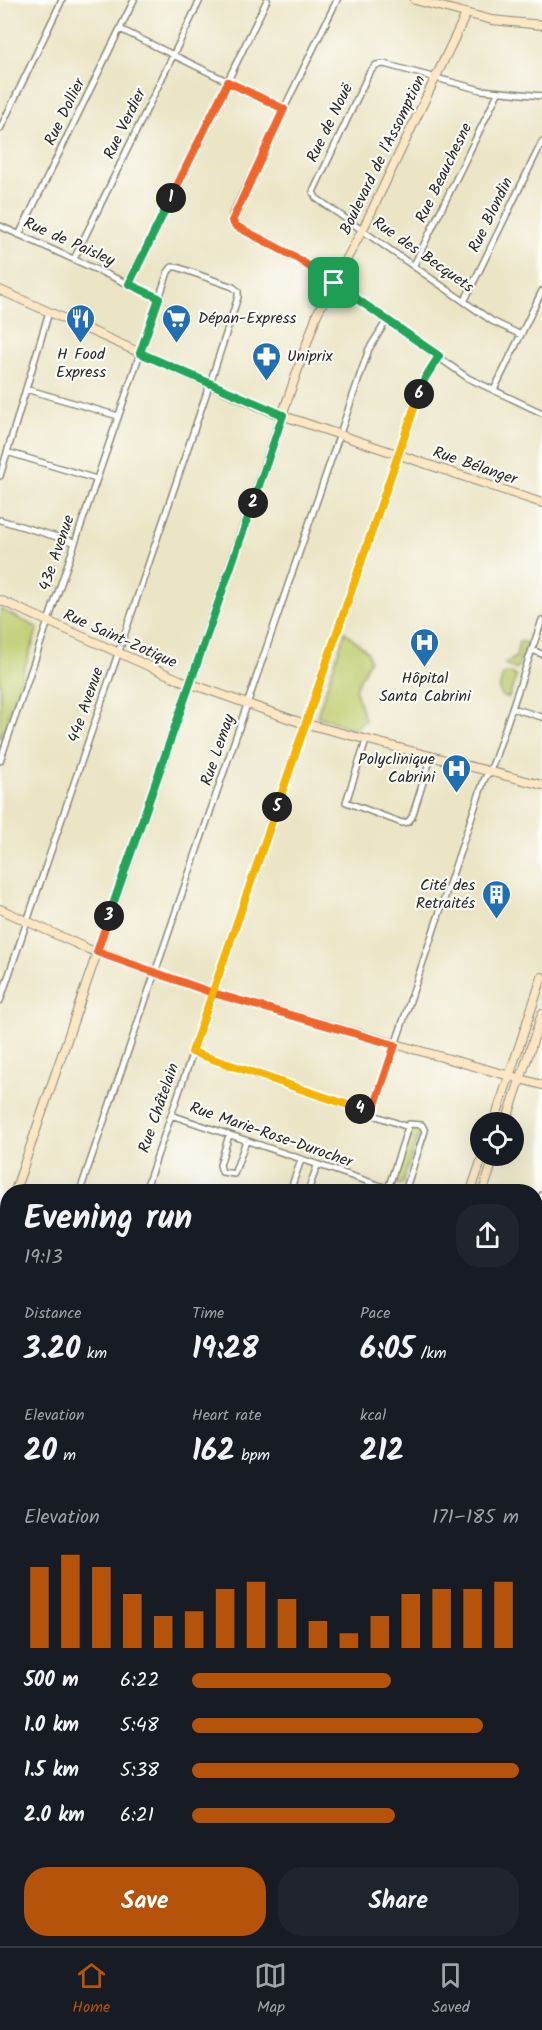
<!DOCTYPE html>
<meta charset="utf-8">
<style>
:root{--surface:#171b24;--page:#20242c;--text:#f1f3f6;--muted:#9ea1a6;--line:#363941;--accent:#b45309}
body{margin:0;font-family:Kalam,sans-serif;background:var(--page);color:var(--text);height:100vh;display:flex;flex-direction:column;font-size:22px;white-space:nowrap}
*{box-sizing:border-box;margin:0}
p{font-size:20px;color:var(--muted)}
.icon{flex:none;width:33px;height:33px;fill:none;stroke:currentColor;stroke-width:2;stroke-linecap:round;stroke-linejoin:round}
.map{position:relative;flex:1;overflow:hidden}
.panel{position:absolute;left:0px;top:1184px;width:543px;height:764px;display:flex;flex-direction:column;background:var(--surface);border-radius:24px 24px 0 0;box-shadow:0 6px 24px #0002}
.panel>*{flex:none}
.fabs{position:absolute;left:470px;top:1112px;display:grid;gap:12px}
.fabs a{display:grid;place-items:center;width:54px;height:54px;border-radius:50%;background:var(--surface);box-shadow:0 6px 24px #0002;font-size:30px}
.pin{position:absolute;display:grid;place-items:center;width:51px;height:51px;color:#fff;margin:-26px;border-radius:12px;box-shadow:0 3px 9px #0006}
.km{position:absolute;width:30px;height:30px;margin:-15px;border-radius:50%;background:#222;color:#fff;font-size:16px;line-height:30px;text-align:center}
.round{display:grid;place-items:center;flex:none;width:63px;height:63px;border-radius:24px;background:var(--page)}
.overview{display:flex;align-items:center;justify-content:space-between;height:102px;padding:0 24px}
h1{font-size:33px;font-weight:600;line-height:45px}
.figures{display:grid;grid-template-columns:repeat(3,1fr);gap:9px;height:102px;padding:6px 24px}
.figures div{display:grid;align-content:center}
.figures b{font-size:30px;font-weight:600}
.figures small{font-size:16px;font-weight:400}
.figures p{font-size:16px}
.chart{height:168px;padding:12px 24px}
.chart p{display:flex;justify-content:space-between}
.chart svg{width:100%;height:108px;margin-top:6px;stroke:var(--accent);stroke-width:6}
.action{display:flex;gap:12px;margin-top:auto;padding:12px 24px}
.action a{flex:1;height:69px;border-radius:24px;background:var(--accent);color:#fff;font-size:24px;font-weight:600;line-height:69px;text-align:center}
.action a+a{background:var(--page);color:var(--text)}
ul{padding:0 24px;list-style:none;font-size:20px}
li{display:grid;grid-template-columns:96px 72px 1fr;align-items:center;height:45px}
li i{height:15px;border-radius:8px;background:var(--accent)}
.dock{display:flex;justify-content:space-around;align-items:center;height:84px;border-top:2px solid var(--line);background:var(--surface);font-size:16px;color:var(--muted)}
.dock a{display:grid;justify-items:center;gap:3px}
.dock .active{color:var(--accent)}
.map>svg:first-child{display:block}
.green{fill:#bfcc6e;stroke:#757c4c;stroke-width:1.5}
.forest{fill:#97b061;stroke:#616e46;stroke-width:1.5}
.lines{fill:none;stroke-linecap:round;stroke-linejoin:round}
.street-casing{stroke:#8b8878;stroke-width:8}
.secondary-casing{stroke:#8b8878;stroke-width:10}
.street{stroke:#fff;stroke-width:5}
.secondary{stroke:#fce6c4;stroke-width:8}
.split-1-casing{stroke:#fff;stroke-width:12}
.split-2-casing{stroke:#fff;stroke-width:12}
.split-3-casing{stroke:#fff;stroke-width:12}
.split-4-casing{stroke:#fff;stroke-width:12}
.split-5-casing{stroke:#fff;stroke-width:12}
.split-6-casing{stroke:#fff;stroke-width:12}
.split-7-casing{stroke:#fff;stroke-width:12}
.split-1{stroke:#f0652b;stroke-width:8}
.split-2{stroke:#22a559;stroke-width:8}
.split-3{stroke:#22a559;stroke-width:8}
.split-4{stroke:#f0652b;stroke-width:8}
.split-5{stroke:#f5b400;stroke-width:8}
.split-6{stroke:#f5b400;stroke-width:8}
.split-7{stroke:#22a559;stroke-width:8}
.labels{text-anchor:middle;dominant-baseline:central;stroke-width:4.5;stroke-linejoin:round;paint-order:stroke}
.street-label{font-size:16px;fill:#2b2b2b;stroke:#fdfcf7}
.poi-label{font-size:16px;fill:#2b2b2b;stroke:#fdfcf7;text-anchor:start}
</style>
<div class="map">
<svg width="542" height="1946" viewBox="0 0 542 1946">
<rect width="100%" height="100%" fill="#fdfcf7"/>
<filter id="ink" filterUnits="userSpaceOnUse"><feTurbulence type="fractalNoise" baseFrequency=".0167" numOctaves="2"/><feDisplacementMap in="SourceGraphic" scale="12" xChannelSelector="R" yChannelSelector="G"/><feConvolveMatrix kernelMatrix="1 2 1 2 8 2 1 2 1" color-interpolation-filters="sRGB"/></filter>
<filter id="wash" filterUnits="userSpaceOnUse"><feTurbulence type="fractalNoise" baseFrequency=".008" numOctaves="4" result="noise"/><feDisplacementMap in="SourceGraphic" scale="24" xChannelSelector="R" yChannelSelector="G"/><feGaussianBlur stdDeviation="1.35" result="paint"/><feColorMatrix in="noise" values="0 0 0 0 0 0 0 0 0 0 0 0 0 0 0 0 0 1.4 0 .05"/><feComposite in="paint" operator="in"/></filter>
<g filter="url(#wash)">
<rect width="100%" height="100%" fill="#ebe5c6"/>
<path class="green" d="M 0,609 L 38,628 L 0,740 Z
M 345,632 L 367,651 L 370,660 L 355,689 L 365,720 L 354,729 L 317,716 Z
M 519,641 L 528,643 L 516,670 L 505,664 L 516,657 Z
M 512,673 L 516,677 L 509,697 L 503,697 L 499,690 L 503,674 Z
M 418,1128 L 420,1131 L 402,1184 L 398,1185 L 395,1181 L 412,1129 Z
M 156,1179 L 193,1191 L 152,1191 Z
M 542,1216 L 542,1376 L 536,1382 L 536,1295 L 539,1291 C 533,1266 533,1240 542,1216 Z
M 275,1940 L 403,1940 L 401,1946 L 295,1946 Z"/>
<path class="forest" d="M 541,1292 L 542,1376 L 536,1382 L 536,1304 Z
M 7,1822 L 7,1863 L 0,1862 L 0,1825 Z"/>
</g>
<g filter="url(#ink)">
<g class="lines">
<defs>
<path id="street" d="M 337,0 L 232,215 L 233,223 L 295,257 L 468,378 L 542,413
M 120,29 L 284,109
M 0,129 L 62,0
M 0,226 L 159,298
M 19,235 L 134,0
M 74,259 L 200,0
M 414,265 L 498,93
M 129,284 L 267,0
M 465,300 L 542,142
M 521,335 L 492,321 L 316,198 L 313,192 L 369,73 L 376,65 L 384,64 L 481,90 L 542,96
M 26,389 L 118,416
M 494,390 L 542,291
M 7,452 L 96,479
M 0,476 L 49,312
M 0,520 L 74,542
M 532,650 L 542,654
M 512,708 L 542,717
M 366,741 L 346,802 L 402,823 L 408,822 L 412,817 L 431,757
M 0,761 L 168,272 L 172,267 L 177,267 L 233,287 L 238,291 L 238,297 L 212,377 L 0,1001
M 192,1052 L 408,1127
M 372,1114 L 484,780 L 493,764 L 542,620
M 171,1115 L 396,1191
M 229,1135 L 220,1165 L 222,1172 L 234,1174 L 246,1141
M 388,1189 L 409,1124 L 422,1125 L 425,1131 L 405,1191
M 80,1191 L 369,349 L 387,320
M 145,1191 L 424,381 L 439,356
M 290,1191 L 301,1160
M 308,1191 L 317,1166
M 536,1214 L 542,1195
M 536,1391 L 542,1384
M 536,1559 L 542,1540
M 536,1716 L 542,1718
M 536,1875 L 542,1877
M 0,1922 L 8,1920
M 255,1940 L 274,1946
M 0,1941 L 11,1940
M 164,1946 L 166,1940
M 232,1946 L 234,1940
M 407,1946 L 409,1940
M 541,1946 L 542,1944"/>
<path id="secondary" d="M 415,0 L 492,20 L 542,25
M 0,290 L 272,412 L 542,503
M 0,600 L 180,680 L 299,722 L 542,785
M 0,909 L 88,949 L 213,993 L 542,1085
M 494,1122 L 542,977
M 506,1122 L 542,1014
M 15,1191 L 317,314 L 365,225 L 466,14
M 471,1191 L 483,1155
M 483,1191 L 495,1155
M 0,1233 L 8,1212
M 0,1327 L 8,1329
M 0,1337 L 8,1339
M 536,1498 L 542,1500
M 536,1507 L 542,1510
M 536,1760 L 542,1740
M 83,1946 L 86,1940
M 96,1946 L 98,1940
M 474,1946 L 476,1940"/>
</defs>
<use href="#street" class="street-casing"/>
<use href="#secondary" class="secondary-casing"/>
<use href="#street" class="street"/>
<use href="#secondary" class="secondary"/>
</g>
</g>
<g class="lines" filter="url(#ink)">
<defs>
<path id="split-1" d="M 171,198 L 228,82 L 284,109 L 232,221 L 236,226 L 295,257 L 334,283"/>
<path id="split-2" d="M 171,198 L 129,284 L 159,298 L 140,353 L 283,415 L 253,503"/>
<path id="split-3" d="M 109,916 L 253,503"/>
<path id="split-4" d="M 109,916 L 97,952 L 213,993 L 395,1045 L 372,1114 L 360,1109"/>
<path id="split-5" d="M 277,807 L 192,1052 L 360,1109"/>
<path id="split-6" d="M 277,807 L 419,394"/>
<path id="split-7" d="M 334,283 L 439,356 L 425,378 L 419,394"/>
</defs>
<use href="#split-1" class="split-1-casing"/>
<use href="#split-2" class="split-2-casing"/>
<use href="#split-3" class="split-3-casing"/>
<use href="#split-4" class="split-4-casing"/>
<use href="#split-5" class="split-5-casing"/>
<use href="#split-6" class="split-6-casing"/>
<use href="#split-7" class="split-7-casing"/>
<use href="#split-1" class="split-1"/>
<use href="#split-2" class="split-2"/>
<use href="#split-3" class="split-3"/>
<use href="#split-4" class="split-4"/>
<use href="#split-5" class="split-5"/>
<use href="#split-6" class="split-6"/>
<use href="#split-7" class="split-7"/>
</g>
<defs>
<symbol id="restaurant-pin" viewBox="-11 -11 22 30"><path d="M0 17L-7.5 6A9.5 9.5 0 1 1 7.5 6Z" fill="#1f6fb2" stroke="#fdfcf7"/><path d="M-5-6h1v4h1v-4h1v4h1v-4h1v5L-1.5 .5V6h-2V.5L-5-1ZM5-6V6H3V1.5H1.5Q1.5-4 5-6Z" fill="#fff"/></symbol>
<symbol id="supermarket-pin" viewBox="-11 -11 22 30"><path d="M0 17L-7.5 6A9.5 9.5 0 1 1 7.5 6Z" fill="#1f6fb2" stroke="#fdfcf7"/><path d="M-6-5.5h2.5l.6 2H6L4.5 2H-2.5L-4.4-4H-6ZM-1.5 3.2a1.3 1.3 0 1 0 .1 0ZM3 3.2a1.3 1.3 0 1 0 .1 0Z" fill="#fff"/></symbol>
<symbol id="pharmacy-pin" viewBox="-11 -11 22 30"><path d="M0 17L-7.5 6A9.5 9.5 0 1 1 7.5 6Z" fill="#1f6fb2" stroke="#fdfcf7"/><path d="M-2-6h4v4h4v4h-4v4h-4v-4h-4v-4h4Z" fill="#fff"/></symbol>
<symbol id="hospital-pin" viewBox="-11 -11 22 30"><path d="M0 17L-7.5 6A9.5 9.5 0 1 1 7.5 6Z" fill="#1f6fb2" stroke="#fdfcf7"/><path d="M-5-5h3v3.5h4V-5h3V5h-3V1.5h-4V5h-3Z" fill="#fff"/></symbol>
<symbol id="building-pin" viewBox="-11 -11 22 30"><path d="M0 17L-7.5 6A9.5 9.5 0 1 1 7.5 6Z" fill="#1f6fb2" stroke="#fdfcf7"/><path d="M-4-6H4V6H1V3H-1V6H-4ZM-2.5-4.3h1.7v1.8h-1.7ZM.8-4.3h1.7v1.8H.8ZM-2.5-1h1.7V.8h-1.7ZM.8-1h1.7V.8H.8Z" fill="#fff"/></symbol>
</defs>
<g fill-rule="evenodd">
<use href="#restaurant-pin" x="64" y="302" width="33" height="45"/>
<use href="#supermarket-pin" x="160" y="302" width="33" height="45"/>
<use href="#pharmacy-pin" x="250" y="340" width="33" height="45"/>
<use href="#hospital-pin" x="408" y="626" width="33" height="45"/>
<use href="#hospital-pin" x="440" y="752" width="33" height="45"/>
<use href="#building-pin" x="480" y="878" width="33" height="45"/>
</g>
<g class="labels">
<g class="street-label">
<text transform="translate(65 112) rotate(-64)">Rue Dollier</text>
<text transform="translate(330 123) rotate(-64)">Rue de Nouë</text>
<text transform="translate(125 124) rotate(-64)">Rue Verdier</text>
<text transform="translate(383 155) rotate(-64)">Boulevard de l'Assomption</text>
<text transform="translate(444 173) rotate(-64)">Rue Beauchesne</text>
<text transform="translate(491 215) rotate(-64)">Rue Blondin</text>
<text transform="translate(69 242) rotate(24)">Rue de Paisley</text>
<text transform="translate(423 255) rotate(35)">Rue des Becquets</text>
<text transform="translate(475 466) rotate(19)">Rue Bélanger</text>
<text transform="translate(57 553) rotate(-71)">43e Avenue</text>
<text transform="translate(120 639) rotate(24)">Rue Saint-Zotique</text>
<text transform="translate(86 705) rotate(-71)">44e Avenue</text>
<text transform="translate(218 750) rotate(-71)">Rue Lemay</text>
<text transform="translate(159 1108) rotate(-71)">Rue Châtelain</text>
<text transform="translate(271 1135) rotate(19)">Rue Marie-Rose-Durocher</text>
</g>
<g class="poi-label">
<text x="198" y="318">Dépan-Express</text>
<text x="81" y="354" text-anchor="middle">H Food<tspan x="81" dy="18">Express</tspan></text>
<text x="287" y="356">Uniprix</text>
<text x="425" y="678" text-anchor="middle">Hôpital<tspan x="425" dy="18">Santa Cabrini</tspan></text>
<text x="435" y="759" text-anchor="end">Polyclinique<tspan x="435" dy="18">Cabrini</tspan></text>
<text x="475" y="885" text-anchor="end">Cité des<tspan x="475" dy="18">Retraités</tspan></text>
</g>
</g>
</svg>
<div class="fabs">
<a><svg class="icon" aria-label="locate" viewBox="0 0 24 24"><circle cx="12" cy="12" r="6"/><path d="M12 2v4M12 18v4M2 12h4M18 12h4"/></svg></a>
</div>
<div class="pin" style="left:334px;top:283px;background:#1e9e55"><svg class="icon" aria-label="arrive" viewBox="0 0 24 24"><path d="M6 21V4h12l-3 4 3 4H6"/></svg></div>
<b class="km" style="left:171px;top:198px">1</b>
<b class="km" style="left:253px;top:503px">2</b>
<b class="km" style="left:109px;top:916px">3</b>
<b class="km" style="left:360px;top:1109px">4</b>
<b class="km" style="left:277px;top:807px">5</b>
<b class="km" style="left:419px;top:394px">6</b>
<section class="panel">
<div class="overview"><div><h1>Evening run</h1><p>19:13</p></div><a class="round"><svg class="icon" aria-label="share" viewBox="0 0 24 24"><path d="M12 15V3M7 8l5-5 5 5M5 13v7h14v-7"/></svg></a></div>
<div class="figures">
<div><p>Distance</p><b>3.20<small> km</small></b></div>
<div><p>Time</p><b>19:28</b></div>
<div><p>Pace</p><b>6:05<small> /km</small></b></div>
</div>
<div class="figures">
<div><p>Elevation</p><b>20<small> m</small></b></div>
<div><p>Heart rate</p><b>162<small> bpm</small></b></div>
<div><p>kcal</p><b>212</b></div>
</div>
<div class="chart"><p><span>Elevation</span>171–185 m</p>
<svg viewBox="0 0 160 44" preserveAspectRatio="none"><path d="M5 44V11M15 44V6M25 44V11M35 44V22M45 44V31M55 44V29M65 44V20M75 44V17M85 44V24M95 44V33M105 44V38M115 44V31M125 44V22M135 44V20M145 44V20M155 44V17"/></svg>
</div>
<ul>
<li><b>500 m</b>6:22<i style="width:61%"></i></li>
<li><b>1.0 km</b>5:48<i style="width:89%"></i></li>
<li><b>1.5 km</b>5:38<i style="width:100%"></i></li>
<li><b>2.0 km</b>6:21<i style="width:62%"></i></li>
</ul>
<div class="action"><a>Save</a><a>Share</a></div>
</section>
</div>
<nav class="dock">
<a class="active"><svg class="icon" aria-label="home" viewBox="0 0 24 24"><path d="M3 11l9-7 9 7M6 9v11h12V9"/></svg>Home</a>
<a><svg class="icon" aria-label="map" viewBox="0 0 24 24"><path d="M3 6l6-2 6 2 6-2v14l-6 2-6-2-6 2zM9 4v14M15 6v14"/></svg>Map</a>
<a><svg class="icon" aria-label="saved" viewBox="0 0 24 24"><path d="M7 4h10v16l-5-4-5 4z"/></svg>Saved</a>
</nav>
